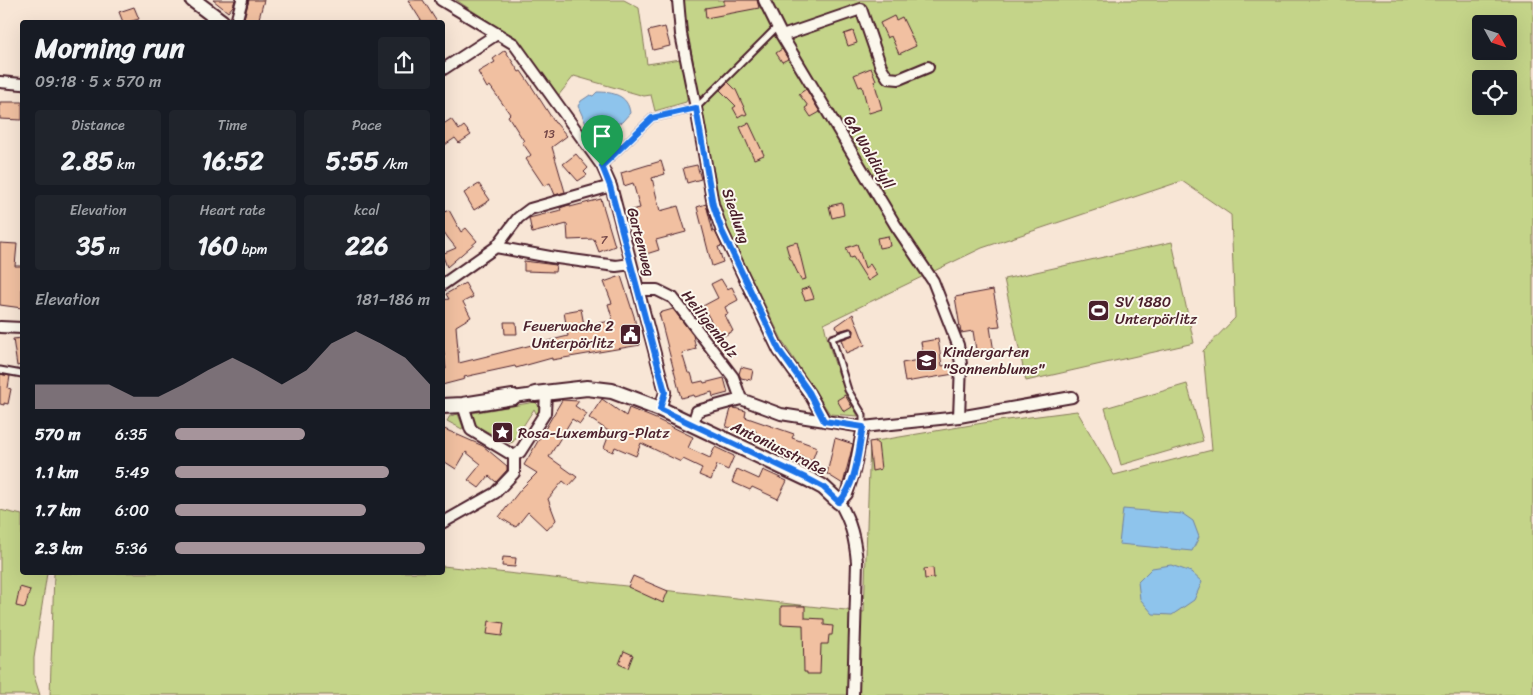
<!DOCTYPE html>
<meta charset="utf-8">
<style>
:root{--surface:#171b24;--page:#20242c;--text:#f1f3f6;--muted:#9ea1a6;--accent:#a6949b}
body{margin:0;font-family:Sriracha,sans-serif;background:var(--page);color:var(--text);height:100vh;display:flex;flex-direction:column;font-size:19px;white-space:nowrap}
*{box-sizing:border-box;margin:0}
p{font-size:16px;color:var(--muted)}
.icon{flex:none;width:28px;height:28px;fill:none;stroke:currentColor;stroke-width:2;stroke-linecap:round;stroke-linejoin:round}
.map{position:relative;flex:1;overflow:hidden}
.sheet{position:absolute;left:20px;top:20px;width:425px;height:555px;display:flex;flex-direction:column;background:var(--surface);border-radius:5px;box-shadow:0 5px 20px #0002}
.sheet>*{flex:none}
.needle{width:32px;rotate:130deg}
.controls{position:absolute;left:1472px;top:15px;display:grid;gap:10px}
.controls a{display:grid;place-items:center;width:45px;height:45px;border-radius:5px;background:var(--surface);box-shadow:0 5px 20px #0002;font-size:25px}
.pin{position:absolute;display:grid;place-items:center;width:42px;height:42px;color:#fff;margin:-51px -21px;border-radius:50% 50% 50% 0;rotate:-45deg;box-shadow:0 0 5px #0007}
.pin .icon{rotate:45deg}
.round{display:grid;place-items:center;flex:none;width:52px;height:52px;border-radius:5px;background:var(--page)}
.summary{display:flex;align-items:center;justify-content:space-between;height:85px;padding:0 15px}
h1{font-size:28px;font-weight:700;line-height:38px}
.figures{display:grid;grid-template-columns:repeat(3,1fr);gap:8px;height:85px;padding:5px 15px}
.figures div{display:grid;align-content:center;border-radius:5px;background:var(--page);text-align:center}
.figures b{font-size:25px;font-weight:700}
.figures small{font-size:14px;font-weight:400}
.figures p{font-size:14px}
.chart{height:140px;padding:10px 15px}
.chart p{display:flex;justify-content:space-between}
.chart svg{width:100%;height:90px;margin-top:5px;fill:var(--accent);opacity:.7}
ul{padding:0 15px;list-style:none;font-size:16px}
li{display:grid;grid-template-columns:80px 60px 1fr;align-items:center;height:38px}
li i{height:12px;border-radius:6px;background:var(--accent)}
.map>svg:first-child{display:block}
.green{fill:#c4d489;stroke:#877a5a;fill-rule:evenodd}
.water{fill:#8ec4ec;stroke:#73829f}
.building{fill:#f1c0a1;stroke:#4a1f2b}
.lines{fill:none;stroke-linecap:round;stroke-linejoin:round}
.lane-casing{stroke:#4a1f2b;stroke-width:9}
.street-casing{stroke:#4a1f2b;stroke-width:14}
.secondary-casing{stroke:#4a1f2b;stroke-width:18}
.lane{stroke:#fbf7ec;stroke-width:5}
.street{stroke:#fbf7ec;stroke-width:10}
.secondary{stroke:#fbf7ec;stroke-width:14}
.route-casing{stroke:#fff;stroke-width:10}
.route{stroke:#1a73e8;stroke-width:6}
.labels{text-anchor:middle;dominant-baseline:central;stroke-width:4;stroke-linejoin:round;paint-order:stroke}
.number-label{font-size:12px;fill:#744748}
.street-label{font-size:15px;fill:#4a1f2b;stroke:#fbf7ec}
.poi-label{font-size:15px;fill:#4a1f2b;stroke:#fbf7ec;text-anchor:start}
</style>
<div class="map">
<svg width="1533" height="695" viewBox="0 0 1533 695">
<rect width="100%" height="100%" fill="#f8e6d6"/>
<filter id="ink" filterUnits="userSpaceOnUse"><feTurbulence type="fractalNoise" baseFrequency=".02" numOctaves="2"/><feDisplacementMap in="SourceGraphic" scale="10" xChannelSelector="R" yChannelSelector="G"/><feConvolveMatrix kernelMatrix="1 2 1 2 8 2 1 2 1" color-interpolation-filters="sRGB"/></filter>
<g filter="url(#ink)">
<path class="green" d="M 456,0 L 624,0 L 639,8 L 647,64 L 681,59 L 688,97 L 686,102 L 655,111 L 651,95 L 644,96 L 574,76 L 558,96 L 519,41 Z
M 684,0 L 1533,0 L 1533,695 L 50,695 L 54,573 L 442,572 L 443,566 L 864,612 L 870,442 L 983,423 L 1077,411 L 1114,475 L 1212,450 L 1203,351 L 1235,318 L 1231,215 L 1182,181 L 982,248 L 824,324 C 831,357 842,387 858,416 L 830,414 L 784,344 L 727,227 L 719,200 L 683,7 ZM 1481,24 L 1509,24 L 1509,51 L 1481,51 ZM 1481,79 L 1509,79 L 1509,106 L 1481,106 Z
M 1172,242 L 1194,343 L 1026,381 L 1004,279 Z
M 1187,384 L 1203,441 L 1121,465 L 1105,408 Z
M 535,402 L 538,405 L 540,412 L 538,417 L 534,409 L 513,442 L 509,443 C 501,438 477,428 473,421 C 471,418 472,416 472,413 Z
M 458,414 L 463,427 L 462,429 L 447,421 L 450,416 Z
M 0,510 L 22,515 L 22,572 L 47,573 L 34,658 L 34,676 L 40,695 L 0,695 Z"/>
<path class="water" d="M 597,92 C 613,92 628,95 630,113 L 622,122 L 590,133 L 578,106 L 581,101 L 590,95 L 593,96 Z
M 1123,509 L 1183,514 L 1193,521 L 1199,537 L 1192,551 L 1119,544 Z
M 1171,565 L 1191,572 L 1202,582 L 1194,600 L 1172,615 L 1153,614 L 1140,599 L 1138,582 L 1152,568 Z"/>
<path class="building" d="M 213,0 L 235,0 L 233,6 L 228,12 Z
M 249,0 L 264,0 L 258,22 L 243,22 Z
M 408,0 L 423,0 L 437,22 L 422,22 Z
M 724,0 L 757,0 L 759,8 L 706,18 L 705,8 L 724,5 Z
M 134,7 L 139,19 L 128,22 L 123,22 L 119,12 Z
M 894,16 L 896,20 L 902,17 L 916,46 L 899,54 L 891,36 L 887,38 L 880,23 Z
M 665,27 L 670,46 L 653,50 L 648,31 Z
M 853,31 L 857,43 L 848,46 L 844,34 Z
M 782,49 L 788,59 L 782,62 L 776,53 Z
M 505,50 L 519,72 L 521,71 L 532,87 L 555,123 L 556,123 L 567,136 L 552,147 L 565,192 L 555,195 L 550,183 L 544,186 L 526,159 L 531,155 L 522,142 L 524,141 L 508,116 L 510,114 L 490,86 L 487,88 L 478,72 L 495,62 L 493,59 Z
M 871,68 L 876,80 L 874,81 L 882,109 L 869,113 L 862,86 L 859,87 L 854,75 Z
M 728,82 L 736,90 L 747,114 L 745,115 L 743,114 L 738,117 L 733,108 L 736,106 L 720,90 Z
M 806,89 L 820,112 L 811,117 L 805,108 L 808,106 L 799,94 Z
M 0,102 L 22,102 L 22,120 L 0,119 Z
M 451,119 L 459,130 L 464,126 L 471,135 L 459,143 L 455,138 L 442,147 L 442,125 Z
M 749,123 L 764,155 L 754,159 L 740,127 Z
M 576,154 L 588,168 L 584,172 L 587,175 L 578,181 L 563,164 Z
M 661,161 L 665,174 L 652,178 L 660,211 L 678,206 L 686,232 L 656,240 L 659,250 L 643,255 L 631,210 L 640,208 L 633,183 L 624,186 L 621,173 Z
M 697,165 L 701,179 L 687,183 L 683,168 Z
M 479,184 L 490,200 L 474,210 L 464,193 Z
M 601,199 L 615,246 L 599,252 L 594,239 L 568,240 L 567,224 L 532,233 L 529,218 L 561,210 L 560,208 L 569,205 L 570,207 Z
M 842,203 L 844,215 L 832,218 L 829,206 Z
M 706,204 L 713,232 L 715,231 L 722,246 L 718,247 L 723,262 L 712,266 L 697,207 Z
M 449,210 L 461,232 L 466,228 L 477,241 L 447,267 L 442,254 L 456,248 L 448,238 L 442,229 L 442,213 Z
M 888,236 L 890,246 L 879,248 L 877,238 Z
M 797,242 L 806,279 L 801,280 L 791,259 L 790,259 L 786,245 Z
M 0,243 L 17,244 L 15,266 L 22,266 L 22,308 L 0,305 Z
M 857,244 L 865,268 L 870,264 L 877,275 L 868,281 L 853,257 L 850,258 L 846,248 Z
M 524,261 L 556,265 L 555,272 L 524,271 Z
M 621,276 L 634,316 L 640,345 L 552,360 L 552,358 L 516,368 L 515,366 L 464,377 L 465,379 L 442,385 L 442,370 L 446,369 L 442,338 L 442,300 L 449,299 L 446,294 L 465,283 L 473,297 L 463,302 L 471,317 L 456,326 L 459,363 L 568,336 L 564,312 L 581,309 L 584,325 L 613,321 L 608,304 L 612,303 L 604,282 Z
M 721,279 L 727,289 L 732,287 L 738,300 L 725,307 L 728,314 L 725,315 L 733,331 L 720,338 L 703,306 L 718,298 L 711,284 Z
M 810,287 L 814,298 L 805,300 L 801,290 Z
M 993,290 L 1000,326 L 990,327 L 994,352 L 977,356 L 973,331 L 961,333 L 955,297 Z
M 673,309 L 693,335 L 696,349 L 682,353 L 688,373 L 691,373 L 694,383 L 703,381 L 704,383 L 724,378 L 728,393 L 713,397 L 712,392 L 695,397 L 694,395 L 681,398 L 659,313 Z
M 853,314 L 865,345 L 846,353 L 841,340 L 853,335 L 854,330 L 849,328 L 838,331 L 836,326 Z
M 504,322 L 516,322 L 517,334 L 505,334 Z
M 22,338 L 22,365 L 17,366 L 13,339 Z
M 938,339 L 942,366 L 954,364 L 954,374 L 905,382 L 902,363 L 924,359 L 921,342 Z
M 741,367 L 753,370 L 751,380 L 741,378 L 739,374 Z
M 0,374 L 10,376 L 8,388 L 11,389 L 8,404 L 4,403 L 4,405 L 0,404 Z
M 845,395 L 852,407 L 844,412 L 837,400 Z
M 602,399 L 626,416 L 629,408 L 656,419 L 693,437 L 688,448 L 710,458 L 715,447 L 734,456 L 728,470 L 717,465 L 711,480 L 699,475 L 702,468 L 683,459 L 681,462 L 641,443 L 636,456 L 615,447 L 613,452 L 604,448 L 610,432 L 589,418 Z
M 562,400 L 579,401 L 575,406 L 587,414 L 580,424 L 572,419 L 549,457 L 577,477 L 569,486 L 563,481 L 548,499 L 556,520 L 547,530 L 528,512 L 516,527 L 499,517 L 521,489 L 537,473 L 524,465 Z
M 734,408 L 746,411 L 745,417 L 794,434 L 792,438 L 817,447 L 812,461 L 754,438 L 756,431 L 726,427 L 731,409 Z
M 442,428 L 483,446 L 507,466 L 507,470 L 496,482 L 489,476 L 479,488 L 468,480 L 481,464 L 466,452 L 456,469 L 442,460 Z
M 835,438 L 853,444 L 843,484 L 827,474 Z
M 876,441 L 876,443 L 878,443 L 881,469 L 872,471 L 869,442 Z
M 737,469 L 759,479 L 763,470 L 787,481 L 778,499 L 752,487 L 750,490 L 732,482 Z
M 503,557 L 516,558 L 515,567 L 502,566 Z
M 933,568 L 934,578 L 925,579 L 924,569 Z
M 633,576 L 668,591 L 663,603 L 628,587 Z
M 20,587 L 30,590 L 25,608 L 16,606 Z
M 781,606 L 805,606 L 805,618 L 824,619 L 824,625 L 833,626 L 832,635 L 829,635 L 828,644 L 821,644 L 820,674 L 807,674 L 807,672 L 804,672 L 803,625 L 781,624 Z
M 489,621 L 504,623 L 502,636 L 487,634 Z
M 624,651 L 633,655 L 628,668 L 619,664 Z"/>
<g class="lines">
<defs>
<path id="lane" d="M 602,166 L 652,118 L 696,108 L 777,27
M 850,332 L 832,338 L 848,390 L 863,415 L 863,427
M 0,370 L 22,374"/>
<path id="street" d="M 441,0 L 514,44 L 602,166 L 611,186 L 665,392 L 660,409
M 678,0 L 681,34 L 696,108 L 713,205 L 722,231 L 779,351 L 809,393 L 825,421
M 764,0 L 782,36 L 896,226 L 933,281 L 958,345 L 961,364 L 959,417
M 236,22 L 242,0
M 782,36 L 861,9 L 881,67 L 888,78 L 899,79 L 928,67
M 442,70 L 497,34
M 0,82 L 22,84
M 496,247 L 550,257 L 616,266 L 631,264
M 442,285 L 496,247 L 518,218 L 530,209 L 611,186
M 638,290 L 657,290 L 673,298 L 733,377 L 741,399 L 781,414 L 863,427 L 959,417 L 1072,397
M 0,327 L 22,328
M 513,397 L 535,394
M 463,405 L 471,430 L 514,456
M 693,424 L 697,411 L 741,399
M 514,456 L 520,452 L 545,413 L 546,393
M 442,523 L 495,493 L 514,473 L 514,456
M 853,695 L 857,562 C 855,540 851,521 839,502 L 847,494 L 854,472 L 863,427"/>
<path id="secondary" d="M 193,0 L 222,22
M 535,394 L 587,388 L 612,391 L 660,409 L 810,480 L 823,487 L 839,502
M 442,406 L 463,405 L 513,397"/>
</defs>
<use href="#lane" class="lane-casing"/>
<use href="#street" class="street-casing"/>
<use href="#secondary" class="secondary-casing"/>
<use href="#lane" class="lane"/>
<use href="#street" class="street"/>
<use href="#secondary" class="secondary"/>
</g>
</g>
<g class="lines" filter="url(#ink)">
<defs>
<path id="route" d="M 696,108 L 713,205 L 722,231 L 779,350 L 809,392 L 824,421 L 863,427 C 858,451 857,484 839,502 L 823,487 L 810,480 L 660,409 L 665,392 L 610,186 L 602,166 L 652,118 Z"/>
</defs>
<use href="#route" class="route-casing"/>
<use href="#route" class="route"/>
</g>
<defs>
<symbol id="stadium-square" viewBox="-11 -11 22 22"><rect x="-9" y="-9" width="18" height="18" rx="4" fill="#4a1f2b" stroke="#fbf7ec"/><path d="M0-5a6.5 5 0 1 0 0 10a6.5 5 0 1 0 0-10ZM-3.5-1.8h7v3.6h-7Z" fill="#fff"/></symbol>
<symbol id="civic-square" viewBox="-11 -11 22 22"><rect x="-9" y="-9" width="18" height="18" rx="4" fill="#4a1f2b" stroke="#fbf7ec"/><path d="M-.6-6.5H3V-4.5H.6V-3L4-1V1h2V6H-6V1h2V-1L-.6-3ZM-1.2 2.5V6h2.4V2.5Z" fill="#fff"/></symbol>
<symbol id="school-square" viewBox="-11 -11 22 22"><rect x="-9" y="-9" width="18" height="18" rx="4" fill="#4a1f2b" stroke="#fbf7ec"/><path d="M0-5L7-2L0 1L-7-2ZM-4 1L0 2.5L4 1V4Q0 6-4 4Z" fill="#fff"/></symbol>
<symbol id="sight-square" viewBox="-11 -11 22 22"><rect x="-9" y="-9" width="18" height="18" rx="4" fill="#4a1f2b" stroke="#fbf7ec"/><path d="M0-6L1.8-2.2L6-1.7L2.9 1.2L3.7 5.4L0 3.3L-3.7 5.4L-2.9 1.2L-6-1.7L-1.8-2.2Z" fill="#fff"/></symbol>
</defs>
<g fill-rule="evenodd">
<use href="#stadium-square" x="1086" y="298" width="25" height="25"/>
<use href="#civic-square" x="618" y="322" width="25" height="25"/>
<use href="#school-square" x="914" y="348" width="25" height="25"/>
<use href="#sight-square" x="490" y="420" width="25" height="25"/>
</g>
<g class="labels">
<g class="number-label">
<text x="549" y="134">13</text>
<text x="604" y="240">7</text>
</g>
<g class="street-label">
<text transform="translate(869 152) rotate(59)">GA Waldidyll</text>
<text transform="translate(736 216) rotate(71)">Siedlung</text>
<text transform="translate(641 242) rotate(75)">Gartenweg</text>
<text transform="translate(710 324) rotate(52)">Heiligenholz</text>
<text transform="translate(779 448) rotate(26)">Antoniusstraße</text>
</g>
<g class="poi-label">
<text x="1115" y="302">SV 1880<tspan x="1115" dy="17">Unterpörlitz</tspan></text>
<text x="614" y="326" text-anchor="end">Feuerwache 2<tspan x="614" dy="17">Unterpörlitz</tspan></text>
<text x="943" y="352">Kindergarten<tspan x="943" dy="17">"Sonnenblume"</tspan></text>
<text x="518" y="433">Rosa-Luxemburg-Platz</text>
</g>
</g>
</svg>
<div class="controls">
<a><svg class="needle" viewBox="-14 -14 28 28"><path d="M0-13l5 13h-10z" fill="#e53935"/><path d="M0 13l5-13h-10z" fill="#9ea1a6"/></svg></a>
<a><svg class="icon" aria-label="locate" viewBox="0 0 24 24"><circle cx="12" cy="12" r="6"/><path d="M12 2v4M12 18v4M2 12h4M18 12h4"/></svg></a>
</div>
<div class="pin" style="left:602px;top:166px;background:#1e9e55"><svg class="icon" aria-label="arrive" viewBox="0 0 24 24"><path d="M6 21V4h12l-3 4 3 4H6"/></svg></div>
<section class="sheet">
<div class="summary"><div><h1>Morning run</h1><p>09:18 · 5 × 570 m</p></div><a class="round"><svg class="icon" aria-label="share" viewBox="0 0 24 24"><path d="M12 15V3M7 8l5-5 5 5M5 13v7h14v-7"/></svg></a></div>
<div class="figures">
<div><p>Distance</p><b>2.85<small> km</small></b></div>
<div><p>Time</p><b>16:52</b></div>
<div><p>Pace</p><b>5:55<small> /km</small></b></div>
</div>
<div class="figures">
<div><p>Elevation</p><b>35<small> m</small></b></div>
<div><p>Heart rate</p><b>160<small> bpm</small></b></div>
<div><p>kcal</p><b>226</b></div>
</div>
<div class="chart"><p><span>Elevation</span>181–186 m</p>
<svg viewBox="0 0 160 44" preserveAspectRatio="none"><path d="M0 44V32L10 32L20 32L30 32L40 38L50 38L60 32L70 25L80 19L90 25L100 32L110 25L120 12L130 6L140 12L150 19L160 32V44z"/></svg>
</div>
<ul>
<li><b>570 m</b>6:35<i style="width:51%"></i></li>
<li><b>1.1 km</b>5:49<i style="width:84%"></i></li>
<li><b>1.7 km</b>6:00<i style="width:75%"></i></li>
<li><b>2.3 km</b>5:36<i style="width:98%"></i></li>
</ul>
</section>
</div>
